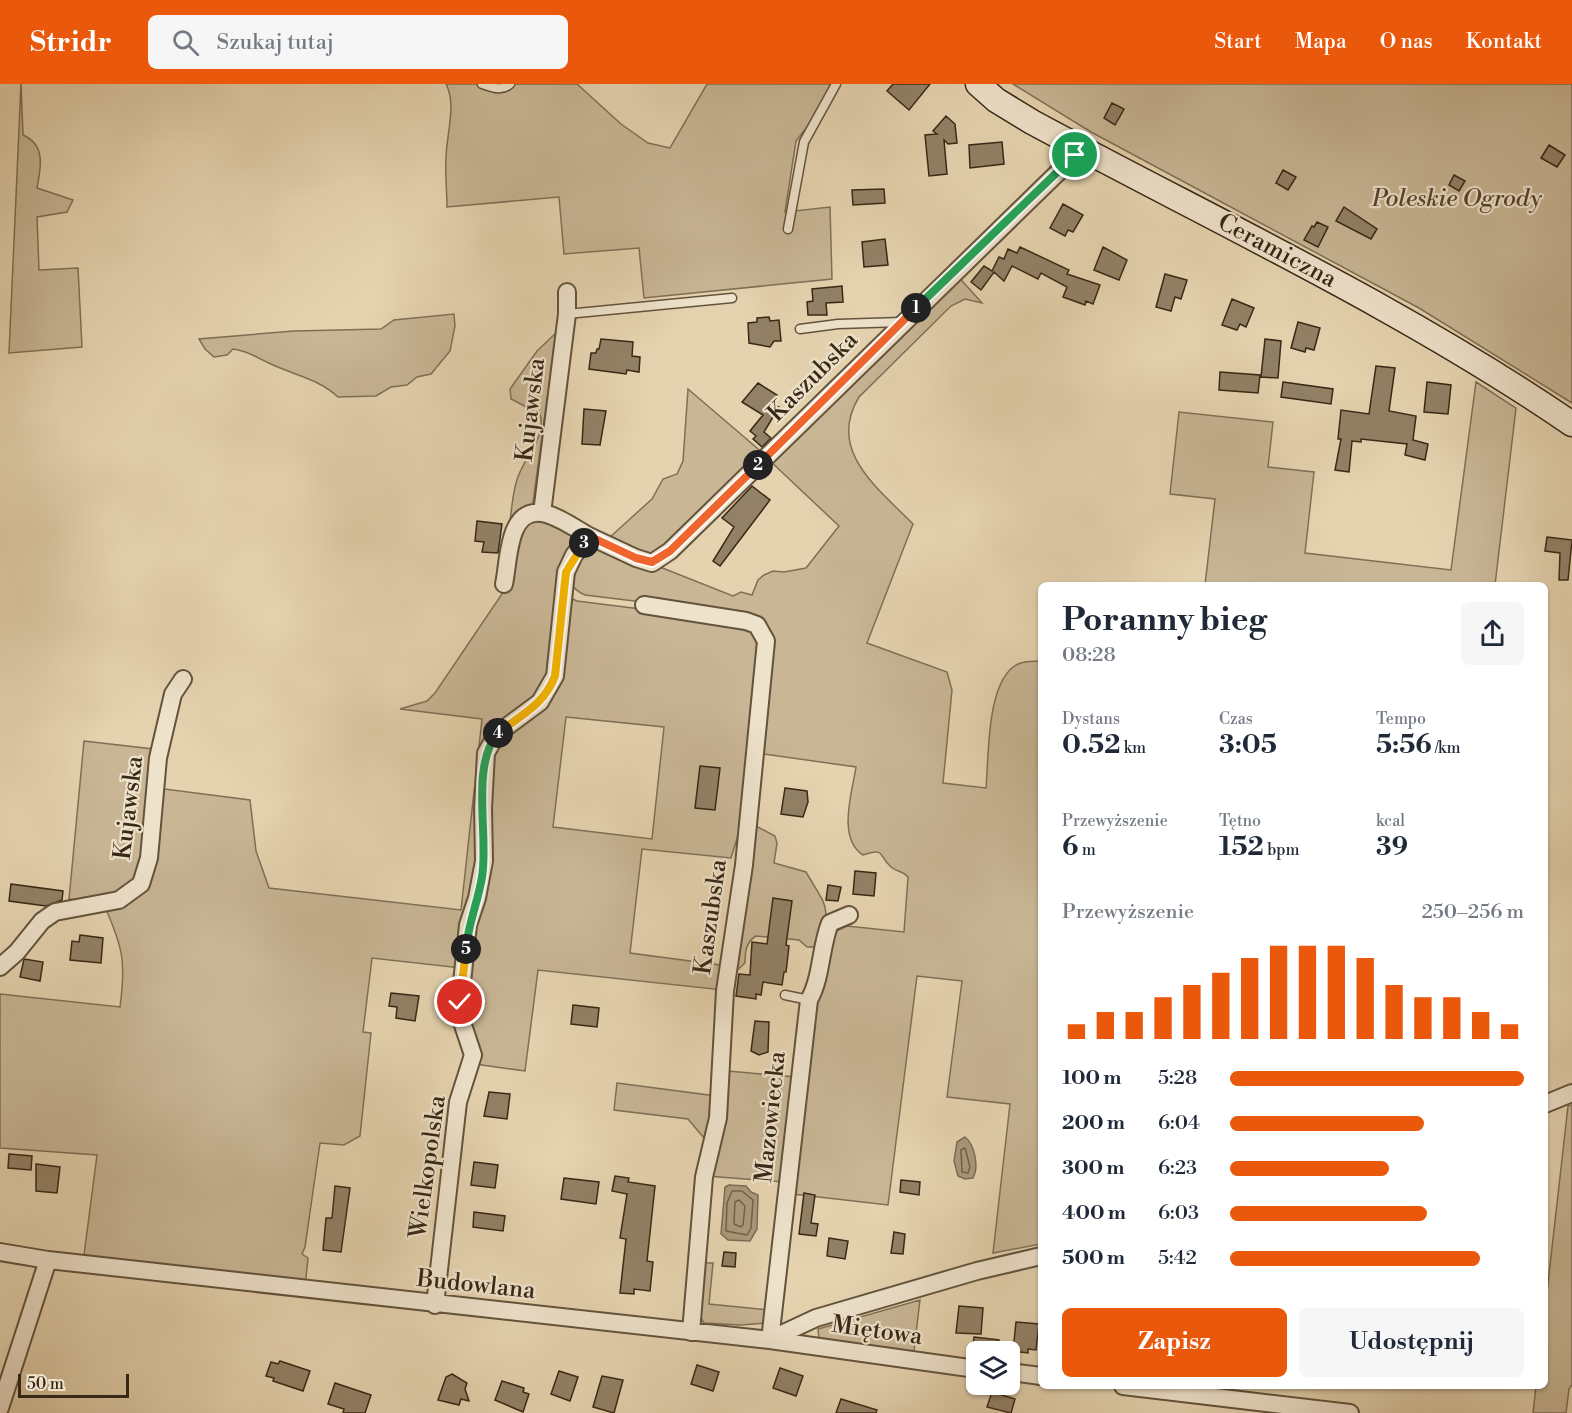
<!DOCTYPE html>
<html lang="pl">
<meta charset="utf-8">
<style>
:root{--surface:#fff;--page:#f6f6f7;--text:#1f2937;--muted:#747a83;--accent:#ea580c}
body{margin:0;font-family:"Libre Bodoni",serif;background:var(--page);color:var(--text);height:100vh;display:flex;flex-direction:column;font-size:22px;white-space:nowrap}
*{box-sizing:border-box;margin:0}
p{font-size:20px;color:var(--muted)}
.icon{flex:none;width:33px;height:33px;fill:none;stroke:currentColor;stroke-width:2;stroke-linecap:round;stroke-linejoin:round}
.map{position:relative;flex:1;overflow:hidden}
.sheet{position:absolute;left:1038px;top:498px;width:510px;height:807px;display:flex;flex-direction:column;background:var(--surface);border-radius:9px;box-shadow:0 2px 4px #0004}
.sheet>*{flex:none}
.buttons{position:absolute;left:966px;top:1257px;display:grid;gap:12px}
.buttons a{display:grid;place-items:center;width:54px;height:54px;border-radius:9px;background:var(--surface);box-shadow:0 2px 4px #0004;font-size:30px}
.scale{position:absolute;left:18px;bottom:15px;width:111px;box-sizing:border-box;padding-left:6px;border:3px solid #382816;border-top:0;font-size:16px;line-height:21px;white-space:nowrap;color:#382816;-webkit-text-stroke:4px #eee2cb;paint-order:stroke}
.pin{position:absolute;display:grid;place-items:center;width:51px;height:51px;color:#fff;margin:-26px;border:3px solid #fff;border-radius:50%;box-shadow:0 2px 6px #0007}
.km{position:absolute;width:30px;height:30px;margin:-15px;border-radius:50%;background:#222;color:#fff;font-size:16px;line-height:30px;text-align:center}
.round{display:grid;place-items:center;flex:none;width:63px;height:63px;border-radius:9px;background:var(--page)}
.summary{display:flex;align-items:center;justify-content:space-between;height:102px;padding:0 24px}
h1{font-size:33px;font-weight:700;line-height:45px}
.metrics{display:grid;grid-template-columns:repeat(3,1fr);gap:9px;height:102px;padding:6px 24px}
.metrics div{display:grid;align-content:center}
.metrics b{font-size:26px;font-weight:700}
.metrics small{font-size:16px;font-weight:400}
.metrics p{font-size:16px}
.chart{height:168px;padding:12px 24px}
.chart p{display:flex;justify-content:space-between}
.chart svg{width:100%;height:108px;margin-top:6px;stroke:var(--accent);stroke-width:6}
.button{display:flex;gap:12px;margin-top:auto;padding:12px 24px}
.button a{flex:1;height:69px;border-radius:9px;background:var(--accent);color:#fff;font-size:24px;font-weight:700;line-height:69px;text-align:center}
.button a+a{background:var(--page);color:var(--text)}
ul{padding:0 24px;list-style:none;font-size:20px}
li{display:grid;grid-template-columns:96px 72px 1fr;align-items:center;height:45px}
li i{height:15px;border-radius:8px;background:var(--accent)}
header{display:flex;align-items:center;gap:36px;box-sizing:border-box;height:84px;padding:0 30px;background:var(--accent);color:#fff}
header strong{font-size:28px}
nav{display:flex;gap:33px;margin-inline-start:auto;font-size:21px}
.search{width:420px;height:54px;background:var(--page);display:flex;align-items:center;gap:15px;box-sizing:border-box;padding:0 21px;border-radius:9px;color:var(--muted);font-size:22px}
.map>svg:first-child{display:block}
.green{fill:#c8b695;stroke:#806f56;stroke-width:1.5;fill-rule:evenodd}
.water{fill:#aa997b;stroke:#7c6c53;stroke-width:1.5}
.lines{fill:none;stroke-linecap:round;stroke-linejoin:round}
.shore{stroke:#716048;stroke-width:1.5}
.building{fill:#928166;stroke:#382816;stroke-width:1.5}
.lane-casing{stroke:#63533c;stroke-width:11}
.street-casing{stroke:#63533c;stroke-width:20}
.secondary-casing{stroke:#382816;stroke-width:27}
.lane{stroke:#eee2cb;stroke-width:8}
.street{stroke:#eee2cb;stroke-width:16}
.secondary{stroke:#eee2cb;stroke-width:24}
.split-1-casing{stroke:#fff;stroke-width:12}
.split-2-casing{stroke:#fff;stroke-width:12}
.split-3-casing{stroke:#fff;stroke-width:12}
.split-4-casing{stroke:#fff;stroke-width:12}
.split-5-casing{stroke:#fff;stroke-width:12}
.split-6-casing{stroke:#fff;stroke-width:12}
.split-1{stroke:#22a559;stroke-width:8}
.split-2{stroke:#f0652b;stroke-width:8}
.split-3{stroke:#f0652b;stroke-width:8}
.split-4{stroke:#f5b400;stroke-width:8}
.split-5{stroke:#22a559;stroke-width:8}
.split-6{stroke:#f5b400;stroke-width:8}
.labels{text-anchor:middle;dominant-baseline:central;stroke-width:4.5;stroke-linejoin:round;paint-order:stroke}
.park-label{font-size:24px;font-style:italic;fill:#55442f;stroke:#eee2cb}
.street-label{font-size:24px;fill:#382816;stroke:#eee2cb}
</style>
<header>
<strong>Stridr</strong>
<div class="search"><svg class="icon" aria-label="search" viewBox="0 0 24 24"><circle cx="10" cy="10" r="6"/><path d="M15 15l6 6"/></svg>Szukaj tutaj</div>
<nav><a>Start</a><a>Mapa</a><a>O nas</a><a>Kontakt</a></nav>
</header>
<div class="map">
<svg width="1572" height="1329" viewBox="0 0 1572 1329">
<rect width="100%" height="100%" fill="#e5d3af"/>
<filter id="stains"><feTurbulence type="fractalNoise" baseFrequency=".00333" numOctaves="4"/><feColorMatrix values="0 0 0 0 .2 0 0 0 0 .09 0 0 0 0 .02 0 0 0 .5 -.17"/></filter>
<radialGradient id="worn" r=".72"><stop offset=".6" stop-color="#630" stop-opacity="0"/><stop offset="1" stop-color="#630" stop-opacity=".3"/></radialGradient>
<path class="green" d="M 21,0 L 23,51 C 46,61 41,83 37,104 L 73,116 L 67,128 L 37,133 L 39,186 L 78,184 L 82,263 L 9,269 Z
M 446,0 L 577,0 L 621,40 L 648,59 L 670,64 L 707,0 L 833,0 L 817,30 L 796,57 L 785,128 L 830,123 L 832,195 L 644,214 L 639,164 L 564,170 L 559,113 L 447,123 C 447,107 445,91 446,75 C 446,52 457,21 446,0 Z
M 1013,0 L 1572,0 L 1572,319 L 1419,224 L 1091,48 Z
M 955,189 L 982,219 L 965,215 L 951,222 L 859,313 C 826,367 879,405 913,440 L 867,559 L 947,588 L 952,606 L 943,699 L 986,704 C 989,672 986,596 1018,580 C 1024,577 1034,577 1041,577 L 1041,1160 L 993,1169 L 1010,1020 L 947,1013 L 962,897 L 917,892 L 888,1121 L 793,1110 L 814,922 L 822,908 L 832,849 L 847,842 L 904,848 L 908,793 C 903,787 897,788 891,783 C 878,772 886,763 863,771 C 837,754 852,709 856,683 L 757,669 L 761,539 L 659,520 L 585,511 C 556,499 578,476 592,461 L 660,483 L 733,512 L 741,508 L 752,511 L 758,496 L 764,491 L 773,487 L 784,488 L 806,484 L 839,442 L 768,375 Z
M 454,230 L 455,242 L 450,267 L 431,290 L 417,293 L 407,301 L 391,303 L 376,312 L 338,313 C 319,295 294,291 271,280 C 257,274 249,267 233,265 L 227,271 L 214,273 L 205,265 L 199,255 L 294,247 L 381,245 L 394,236 Z
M 556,249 L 532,426 L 509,446 C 511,431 512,414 516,399 C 522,374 547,355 540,330 L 511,315 L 510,305 L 537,267 Z
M 1476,298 L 1516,324 L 1495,501 L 1205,501 L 1215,415 L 1170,410 L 1179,328 L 1273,338 L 1268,383 L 1314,388 L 1305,469 L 1451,486 Z
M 688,305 L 764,370 L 663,463 L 646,471 L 609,454 L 652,415 L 663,395 L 677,390 L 683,377 Z
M 534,434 L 582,451 L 550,588 L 538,612 L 492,651 L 481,749 L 461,884 L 372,874 L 363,948 L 371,949 L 360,1052 L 344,1061 L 320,1059 L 305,1163 L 302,1170 L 308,1174 L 305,1203 L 256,1192 L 84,1171 L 97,1071 L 0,1064 L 0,910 L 120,923 C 126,878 123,864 105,823 L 134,813 L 157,704 L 250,716 L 256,767 L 269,804 L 461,826 L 482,635 L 400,625 L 427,617 L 435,609 L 504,507 L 516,450 Z
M 566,512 L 577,517 L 737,537 L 761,553 L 741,742 L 731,774 L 642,765 L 630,869 L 720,881 L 723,906 L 538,886 L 525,987 L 475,980 L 464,934 L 490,667 L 547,614 ZM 566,633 L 664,643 L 652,755 L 553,743 Z
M 84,657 L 153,665 L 142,786 L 127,807 L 90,817 L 69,815 Z
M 752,740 L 775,752 L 777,759 L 774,779 L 806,788 C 828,826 832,821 816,863 L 807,863 L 799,856 L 756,852 C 746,858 745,868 745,879 L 733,890 Z
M 728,987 L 795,993 L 784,1098 L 707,1092 Z
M 617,999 L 716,1012 L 704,1054 L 688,1035 L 614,1026 Z
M 1572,1021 L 1572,1301 L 1569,1305 L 1566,1329 L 1533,1329 L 1536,1302 L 1545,1302 L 1545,1226 L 1568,1022 Z
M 700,1179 L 713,1179 L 709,1220 L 770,1226 L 768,1239 L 740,1241 L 704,1239 L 698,1229 Z
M 920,1216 L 913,1275 L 819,1255 L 818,1245 Z"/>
<path class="water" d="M 965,1053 C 975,1061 979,1083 973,1094 L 965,1095 L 958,1092 L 954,1077 L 957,1058 Z
M 729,1101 L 746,1102 L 751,1108 L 758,1111 L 757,1145 L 750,1157 L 728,1156 L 721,1150 L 725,1103 Z"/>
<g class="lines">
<path class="shore" d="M 965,1064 L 970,1083 L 968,1089 L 962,1088 L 961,1066 Z
M 732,1107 L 742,1107 L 753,1116 L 751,1144 L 747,1151 L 726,1147 L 727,1119 Z
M 739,1116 L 745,1122 L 743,1141 L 741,1143 L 734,1140 L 735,1118 Z"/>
</g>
<path class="building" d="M 893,0 L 930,0 L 909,26 L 887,7 Z
M 1112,19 L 1124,25 L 1115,41 L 1104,34 Z
M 946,32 L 955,40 L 957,59 L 948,60 L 944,56 L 947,90 L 929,92 L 925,51 L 937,50 L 933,47 Z
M 1002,58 L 1004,80 L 970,84 L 969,61 Z
M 1549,61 L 1565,71 L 1557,83 L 1541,74 Z
M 1283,86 L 1296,93 L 1288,106 L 1276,99 Z
M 1454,91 L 1465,97 L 1459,107 L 1449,101 Z
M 884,105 L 885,119 L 853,121 L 852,106 Z
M 1063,120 L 1083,131 L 1073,148 L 1068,146 L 1065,152 L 1050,144 Z
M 1344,123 L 1377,145 L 1371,155 L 1336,137 Z
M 1317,138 L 1328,143 L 1318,163 L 1304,156 L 1312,142 L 1314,143 Z
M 885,155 L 888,181 L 864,183 L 862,158 Z
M 1020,163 L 1069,186 L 1067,190 L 1100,201 L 1093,220 L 1086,217 L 1085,221 L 1063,213 L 1067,203 L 1041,189 L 1038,195 L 1012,182 L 1004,197 L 994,188 L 981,206 L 971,198 L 984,182 L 992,187 L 999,173 L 1004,175 L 1008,165 L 1017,169 Z
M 1103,163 L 1127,176 L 1119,196 L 1094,186 Z
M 1165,190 L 1187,196 L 1181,215 L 1175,213 L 1171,227 L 1156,223 Z
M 842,202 L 843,218 L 826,219 L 827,231 L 808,231 L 807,218 L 813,217 L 812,205 Z
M 1232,215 L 1254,224 L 1246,243 L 1240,240 L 1237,246 L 1222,241 Z
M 769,233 L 770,237 L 779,236 L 781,257 L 774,257 L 770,263 L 749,259 L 748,239 L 757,238 L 757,234 Z
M 1298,238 L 1320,244 L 1314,266 L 1306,264 L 1305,268 L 1291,264 Z
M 601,255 L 633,258 L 632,272 L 640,273 L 639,288 L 627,286 L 626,290 L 589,285 L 591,269 L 596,269 L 597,265 L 599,265 Z
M 1265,255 L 1281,257 L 1278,294 L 1261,293 Z
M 1376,282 L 1395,284 L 1389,327 L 1416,332 L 1413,356 L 1428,360 L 1425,376 L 1405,371 L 1407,360 L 1361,355 L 1361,358 L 1352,357 L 1349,388 L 1335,386 L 1341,355 L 1338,355 L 1341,326 L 1369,330 Z
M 1220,288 L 1260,291 L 1258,309 L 1219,306 Z
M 1283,298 L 1333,305 L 1331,320 L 1281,313 Z
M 1427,298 L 1451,301 L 1448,330 L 1424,328 Z
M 758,299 L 777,311 L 772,320 L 779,323 L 764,348 L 771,354 L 762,363 L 753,355 L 756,352 L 750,347 L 763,331 L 742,318 Z
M 584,325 L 606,327 L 600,361 L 582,360 Z
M 752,402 L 770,416 L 720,482 L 713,477 L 734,443 L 722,434 Z
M 477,437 L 502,440 L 498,469 L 482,468 L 484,458 L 475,457 Z
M 1547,453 L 1572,456 L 1568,496 L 1559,496 L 1560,469 L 1545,467 Z
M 700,682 L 720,684 L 715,726 L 695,724 Z
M 785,704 L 807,707 L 808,718 L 803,733 L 781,730 Z
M 855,787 L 876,789 L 874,812 L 853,810 Z
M 11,800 L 63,807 L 62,816 L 46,822 L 9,817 Z
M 828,801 L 841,803 L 838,817 L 826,816 Z
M 773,814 L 792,817 L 786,861 L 789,862 L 786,888 L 784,888 L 782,901 L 763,898 L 761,911 L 756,910 L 756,915 L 736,912 L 739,890 L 750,891 L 752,858 L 767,860 Z
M 80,851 L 103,854 L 101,879 L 70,876 L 72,857 L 79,858 Z
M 24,875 L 43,878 L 40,897 L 20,893 Z
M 391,909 L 419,912 L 415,937 L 396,934 L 397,923 L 389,922 Z
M 573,921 L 599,924 L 597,943 L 571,940 Z
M 755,937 L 769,938 L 768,968 L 759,971 L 751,967 Z
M 489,1008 L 510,1010 L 507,1035 L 484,1032 Z
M 9,1070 L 32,1072 L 31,1086 L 8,1084 Z
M 474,1078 L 498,1081 L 495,1104 L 471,1101 Z
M 36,1080 L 60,1083 L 57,1109 L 36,1107 Z
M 615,1092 L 629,1094 L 628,1098 L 655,1102 L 647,1177 L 653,1178 L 650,1207 L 634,1205 L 634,1210 L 620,1209 L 626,1155 L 620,1154 L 627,1110 L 612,1107 Z
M 564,1094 L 599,1098 L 596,1120 L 561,1115 Z
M 901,1096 L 920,1098 L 919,1111 L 900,1108 Z
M 335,1102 L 350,1104 L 341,1168 L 323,1166 L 326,1134 L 332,1134 Z
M 804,1109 L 815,1111 L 811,1139 L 818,1140 L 816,1152 L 799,1150 Z
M 474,1128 L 505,1132 L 503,1147 L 473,1143 Z
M 894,1148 L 905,1150 L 903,1170 L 891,1169 Z
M 829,1154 L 848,1157 L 845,1175 L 827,1172 Z
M 724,1168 L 736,1169 L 735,1183 L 722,1182 Z
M 959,1222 L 983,1224 L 981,1250 L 956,1249 Z
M 1016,1238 L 1039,1240 L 1036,1266 L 1028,1265 L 1028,1269 L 1013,1267 Z
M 974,1253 L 999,1256 L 998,1268 L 972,1268 Z
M 280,1277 L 310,1287 L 303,1307 L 273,1297 L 274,1294 L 266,1292 L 271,1278 L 278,1280 Z
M 697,1281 L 719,1288 L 713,1307 L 691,1300 Z
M 780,1284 L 803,1292 L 796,1312 L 773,1304 Z
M 559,1287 L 578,1293 L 570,1317 L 551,1310 Z
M 452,1290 L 467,1299 L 465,1305 L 469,1317 L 461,1315 L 459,1321 L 438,1316 L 446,1293 Z
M 602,1292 L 623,1296 L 614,1329 L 593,1323 Z
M 502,1297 L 524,1304 L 523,1308 L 529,1310 L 523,1328 L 495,1316 Z
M 335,1299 L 371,1311 L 365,1329 L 343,1329 L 344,1325 L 328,1320 Z
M 992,1308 L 1015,1315 L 1011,1329 L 987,1323 Z
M 841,1315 L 877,1326 L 876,1329 L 836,1329 Z"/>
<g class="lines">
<defs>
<path id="lane" d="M 482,0 C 492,3 501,8 510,0
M 788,145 L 804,58 L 836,0
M 567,230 L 732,214
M 800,245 L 838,240 L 902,238
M 785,911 L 809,916"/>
<path id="street" d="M 542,429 L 567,230 L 567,208
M 504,500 C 509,478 507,424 542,429 C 557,431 576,445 589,452
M 644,521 L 746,537 L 757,541 L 766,557 L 744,781 L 725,907 L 718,1034 L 704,1093 L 691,1248
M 0,883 L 17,868 L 42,837 L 55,828 L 119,816 L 141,800 L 149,774 L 158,674 L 173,610 L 183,595
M 1545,1020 L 1572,1009
M 0,1168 L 48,1176
M 435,1221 L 458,1018 L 473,971 L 460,932 L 460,918 L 468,841 L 477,814 L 484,777 L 483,724 L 486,669 L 497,650 L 540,618 L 555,592 L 566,488 L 574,471 L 589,452 L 636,474 L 652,479 L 670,467 L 1082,65
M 771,1255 L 816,1234 L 977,1187 L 1041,1172
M 770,1256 L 809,916 C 822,893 820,864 830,839 L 849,831
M 1010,1288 L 1041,1292
M 1123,1302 L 1350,1329
M 0,1324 L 48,1176 L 770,1256 L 976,1285"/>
<path id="secondary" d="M 978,0 L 996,16 L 1032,38 C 1213,136 1401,223 1572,340"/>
</defs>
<use href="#lane" class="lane-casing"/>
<use href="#street" class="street-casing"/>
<use href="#secondary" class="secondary-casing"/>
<use href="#lane" class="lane"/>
<use href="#street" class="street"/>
<use href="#secondary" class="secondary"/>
</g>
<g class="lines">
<defs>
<path id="split-1" d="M 916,224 L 1075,71"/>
<path id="split-2" d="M 758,381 L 916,224"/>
<path id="split-3" d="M 584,459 L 589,452 L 636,474 L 652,478 L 670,467 L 758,381"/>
<path id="split-4" d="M 498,649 C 521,631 544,621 555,592 L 566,488 L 584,459"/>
<path id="split-5" d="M 466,865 C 468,840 478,818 482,793 C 489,752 470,682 498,649"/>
<path id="split-6" d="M 460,918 L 466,865"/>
</defs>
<use href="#split-1" class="split-1-casing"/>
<use href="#split-2" class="split-2-casing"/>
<use href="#split-3" class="split-3-casing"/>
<use href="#split-4" class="split-4-casing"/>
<use href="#split-5" class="split-5-casing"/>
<use href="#split-6" class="split-6-casing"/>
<use href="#split-1" class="split-1"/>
<use href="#split-2" class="split-2"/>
<use href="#split-3" class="split-3"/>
<use href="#split-4" class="split-4"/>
<use href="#split-5" class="split-5"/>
<use href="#split-6" class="split-6"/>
</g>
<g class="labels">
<g class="park-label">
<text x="1457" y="115">Poleskie Ogrody</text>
</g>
<g class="street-label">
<text transform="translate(1277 167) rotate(28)">Ceramiczna</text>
<text transform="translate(813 293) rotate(-45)">Kaszubska</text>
<text transform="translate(531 326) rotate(-83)">Kujawska</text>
<text transform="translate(129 724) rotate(-83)">Kujawska</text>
<text transform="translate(711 833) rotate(-82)">Kaszubska</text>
<text transform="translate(771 1033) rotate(-84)">Mazowiecka</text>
<text transform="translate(428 1083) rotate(-82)">Wielkopolska</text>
<text transform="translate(476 1201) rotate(6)">Budowlana</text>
<text transform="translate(877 1247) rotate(8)">Miętowa</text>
</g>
</g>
<rect width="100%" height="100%" filter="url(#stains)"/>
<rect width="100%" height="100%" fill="url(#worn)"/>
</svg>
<div class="buttons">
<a><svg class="icon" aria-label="layers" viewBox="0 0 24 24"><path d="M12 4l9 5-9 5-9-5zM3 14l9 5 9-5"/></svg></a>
</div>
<div class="scale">50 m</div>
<div class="pin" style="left:1075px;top:71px;background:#1e9e55"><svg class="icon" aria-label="arrive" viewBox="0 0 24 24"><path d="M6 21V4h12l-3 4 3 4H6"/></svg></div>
<div class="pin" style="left:460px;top:918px;background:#d93025"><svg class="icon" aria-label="check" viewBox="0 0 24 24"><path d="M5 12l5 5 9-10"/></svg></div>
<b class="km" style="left:916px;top:224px">1</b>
<b class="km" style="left:758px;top:381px">2</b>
<b class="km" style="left:584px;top:459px">3</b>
<b class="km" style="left:498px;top:649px">4</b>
<b class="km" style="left:466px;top:865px">5</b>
<section class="sheet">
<div class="summary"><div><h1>Poranny bieg</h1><p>08:28</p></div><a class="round"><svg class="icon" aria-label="share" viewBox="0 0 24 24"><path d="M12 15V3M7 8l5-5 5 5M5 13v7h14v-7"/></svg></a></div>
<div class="metrics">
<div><p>Dystans</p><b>0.52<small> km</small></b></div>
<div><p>Czas</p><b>3:05</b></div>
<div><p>Tempo</p><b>5:56<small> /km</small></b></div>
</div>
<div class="metrics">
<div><p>Przewyższenie</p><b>6<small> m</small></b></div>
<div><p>Tętno</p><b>152<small> bpm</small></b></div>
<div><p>kcal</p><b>39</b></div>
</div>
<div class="chart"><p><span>Przewyższenie</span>250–256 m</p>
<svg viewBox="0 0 160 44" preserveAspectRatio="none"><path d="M5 44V38M15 44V33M25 44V33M35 44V27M45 44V22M55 44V17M65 44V11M75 44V6M85 44V6M95 44V6M105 44V11M115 44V22M125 44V27M135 44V27M145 44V33M155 44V38"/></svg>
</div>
<ul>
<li><b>100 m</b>5:28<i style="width:100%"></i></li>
<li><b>200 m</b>6:04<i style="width:66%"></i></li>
<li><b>300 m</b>6:23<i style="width:54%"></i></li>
<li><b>400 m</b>6:03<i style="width:67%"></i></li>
<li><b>500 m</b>5:42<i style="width:85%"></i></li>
</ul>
<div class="button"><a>Zapisz</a><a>Udostępnij</a></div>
</section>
</div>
